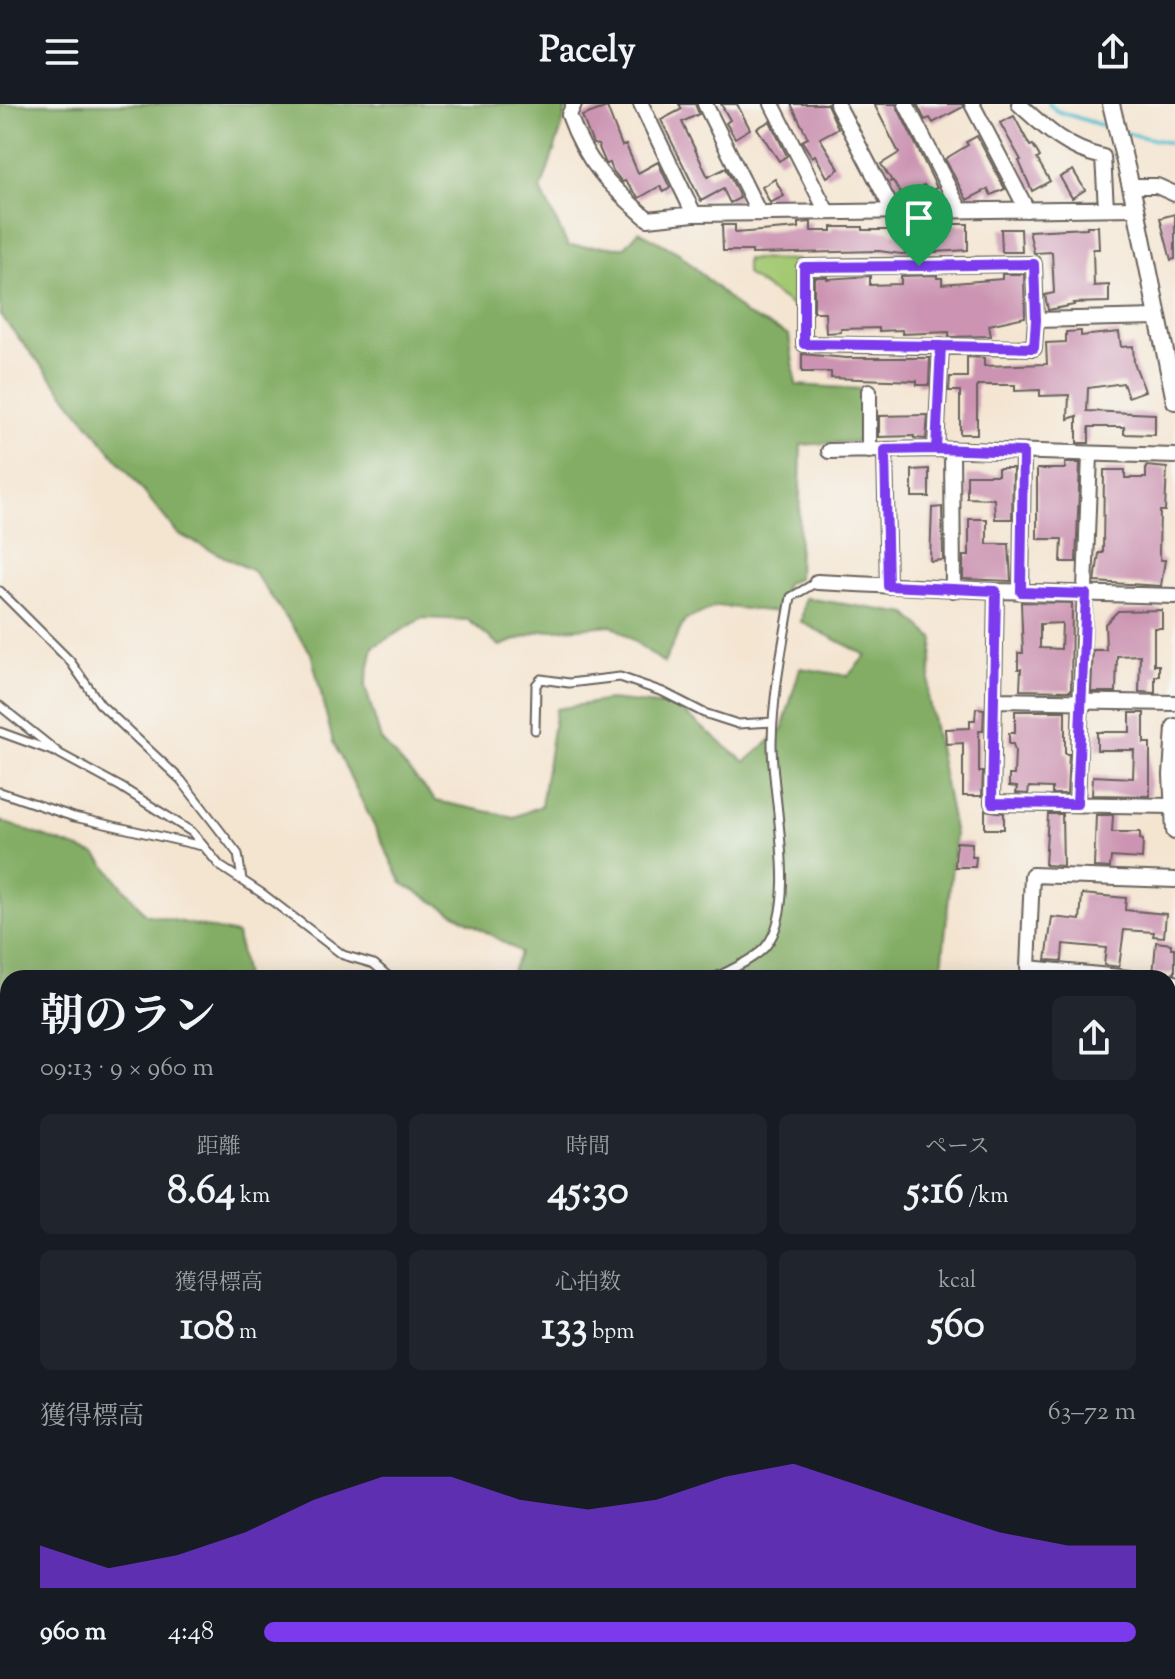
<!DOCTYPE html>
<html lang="ja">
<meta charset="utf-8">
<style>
:root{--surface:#171b24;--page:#20242c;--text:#f1f3f6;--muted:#9ea1a6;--accent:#7c3aed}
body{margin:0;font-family:"Sorts Mill Goudy","Noto Serif JP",serif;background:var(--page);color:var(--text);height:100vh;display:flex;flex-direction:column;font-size:30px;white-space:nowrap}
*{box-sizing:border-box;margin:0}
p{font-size:26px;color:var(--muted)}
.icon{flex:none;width:44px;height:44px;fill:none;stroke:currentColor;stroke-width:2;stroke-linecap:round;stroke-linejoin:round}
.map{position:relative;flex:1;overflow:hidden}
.details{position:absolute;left:0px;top:866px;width:1176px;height:710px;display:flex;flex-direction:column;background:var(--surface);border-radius:24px 24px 0 0;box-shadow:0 4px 20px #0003}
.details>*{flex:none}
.pin{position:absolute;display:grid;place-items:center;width:68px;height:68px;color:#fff;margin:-82px -34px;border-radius:50% 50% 50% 0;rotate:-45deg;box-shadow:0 0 8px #0007}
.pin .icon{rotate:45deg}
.round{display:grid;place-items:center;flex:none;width:84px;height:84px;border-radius:12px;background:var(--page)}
.headline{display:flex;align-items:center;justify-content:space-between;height:136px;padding:0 40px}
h1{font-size:44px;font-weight:700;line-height:60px}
.stats{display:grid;grid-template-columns:repeat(3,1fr);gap:12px;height:136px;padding:8px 40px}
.stats div{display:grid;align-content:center;border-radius:12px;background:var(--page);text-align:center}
.stats b{font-size:40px;font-weight:700}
.stats small{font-size:22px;font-weight:400}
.stats p{font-size:22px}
.chart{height:224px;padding:16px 40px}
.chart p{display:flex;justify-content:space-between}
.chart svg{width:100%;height:144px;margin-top:8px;fill:var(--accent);opacity:.7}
ul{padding:0 40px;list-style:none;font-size:26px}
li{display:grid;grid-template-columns:128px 96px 1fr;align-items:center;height:60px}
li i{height:20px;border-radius:10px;background:var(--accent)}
header{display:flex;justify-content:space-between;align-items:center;height:104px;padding:0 40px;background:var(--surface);font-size:36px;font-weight:700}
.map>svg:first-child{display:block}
.green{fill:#a4c973;stroke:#607248;stroke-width:2}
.forest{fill:#83ad65;stroke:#506440;stroke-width:2}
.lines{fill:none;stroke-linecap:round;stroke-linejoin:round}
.stream{stroke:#51bccd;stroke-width:4}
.building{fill:#cc94b2;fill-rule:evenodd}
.service-casing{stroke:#68625b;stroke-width:11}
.minor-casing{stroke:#68625b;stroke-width:18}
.tertiary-casing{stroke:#68625b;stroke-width:20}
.service{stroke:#fff;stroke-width:7}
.minor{stroke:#fff;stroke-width:14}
.tertiary{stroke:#fff;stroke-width:16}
.route-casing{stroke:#fff;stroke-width:16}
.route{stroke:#7c3aed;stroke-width:10}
</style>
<header><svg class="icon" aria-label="menu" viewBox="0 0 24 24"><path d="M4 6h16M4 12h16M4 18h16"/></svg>Pacely<svg class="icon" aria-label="share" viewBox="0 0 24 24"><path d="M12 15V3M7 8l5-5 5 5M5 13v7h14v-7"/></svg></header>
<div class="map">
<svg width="1175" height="1575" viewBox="0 0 1175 1575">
<rect width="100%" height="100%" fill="#f6f6f2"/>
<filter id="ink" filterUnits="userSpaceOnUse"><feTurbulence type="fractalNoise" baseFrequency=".0125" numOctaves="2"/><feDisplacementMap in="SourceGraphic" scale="16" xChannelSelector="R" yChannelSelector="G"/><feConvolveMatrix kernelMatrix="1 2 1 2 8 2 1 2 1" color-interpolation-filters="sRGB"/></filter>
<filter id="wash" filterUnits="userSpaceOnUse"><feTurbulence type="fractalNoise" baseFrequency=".006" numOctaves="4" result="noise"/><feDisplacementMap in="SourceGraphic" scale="32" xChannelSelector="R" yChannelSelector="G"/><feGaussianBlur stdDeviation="1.8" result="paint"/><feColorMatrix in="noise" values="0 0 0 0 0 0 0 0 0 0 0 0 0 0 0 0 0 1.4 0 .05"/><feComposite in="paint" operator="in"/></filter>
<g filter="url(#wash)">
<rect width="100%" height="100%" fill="#f4e5d1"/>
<path class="green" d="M 746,155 L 797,156 L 797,205 L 746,170 Z"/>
<path class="forest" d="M 0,0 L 567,0 L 562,23 L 541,86 L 568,142 L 625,143 L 639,127 L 679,149 L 745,210 L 789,231 L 796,281 L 862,285 L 861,337 L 801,341 L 798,475 L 786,479 L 778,508 L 717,502 L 685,516 L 664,559 L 612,521 L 541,527 L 500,542 L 468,516 L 423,514 L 373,543 L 365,582 L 381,636 L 436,697 L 514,713 L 541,702 L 556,605 L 609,596 L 677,603 L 745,658 L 782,626 L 800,564 L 848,572 L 866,551 L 801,518 L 805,494 L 907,510 L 934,535 L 928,592 L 955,731 L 941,874 L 509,874 L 520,848 L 402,779 L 333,638 L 311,549 L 253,467 L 178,430 L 0,211 Z
M 0,717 L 97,751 L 145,810 L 237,830 L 245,874 L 8,874 L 8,1057 L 0,1024 Z
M 72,1568 L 737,1568 L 733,1575 L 73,1575 Z"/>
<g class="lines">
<path class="stream" d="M 1049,0 L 1057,7 L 1113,25
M 1121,28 L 1175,40
M 0,1059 L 8,1088
M 1168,1446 L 1175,1435
M 88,1568 L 90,1575
M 1076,1575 L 1081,1568"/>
</g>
<g id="blocks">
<path class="building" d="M 679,0 L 695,0 L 699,10 L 682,18 L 708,73 L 726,64 L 740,94 L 730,99 L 723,85 L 701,97 L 661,16 L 682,5 Z
M 721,0 L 737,0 L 750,25 L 735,34 L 726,19 L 730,16 Z
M 791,0 L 827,0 L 838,24 L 820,34 L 839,65 L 827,73 L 815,51 L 812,53 L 802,37 L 808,34 Z
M 874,0 L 896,0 L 937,84 L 928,88 L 924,81 L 912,89 L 909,85 L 901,90 L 893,77 L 889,78 L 892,77 L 881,60 L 899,49 Z
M 917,0 L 962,0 L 963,3 L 933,19 L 930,14 L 925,16 Z
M 607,3 L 622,42 L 626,41 L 638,69 L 658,58 L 670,84 L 664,88 L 660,82 L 639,94 L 625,77 L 622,78 L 613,67 L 610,59 L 606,60 L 598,41 L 593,40 L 582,12 Z
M 1014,12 L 1030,42 L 1033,41 L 1040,53 L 1037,55 L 1050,77 L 1032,87 L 1019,57 L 1021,56 L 1000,19 Z
M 770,17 L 787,52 L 779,57 L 757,24 Z
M 977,32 L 1005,85 L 991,91 L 988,85 L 967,96 L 945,55 L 968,41 L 966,38 Z
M 1073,66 L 1085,86 L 1072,94 L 1060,73 Z
M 775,75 L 784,92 L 770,99 L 762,83 Z
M 1175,110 L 1175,155 L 1171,156 L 1160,114 Z
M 811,118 L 811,127 L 832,127 L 832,123 L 863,123 L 863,126 L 891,126 L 891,129 L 952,126 L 952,120 L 968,120 L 968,146 L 901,150 L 879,147 L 752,150 L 752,147 L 723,147 L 722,121 L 735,121 L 735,129 L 799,124 L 799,119 Z
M 1087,122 L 1098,122 L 1099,145 L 1093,145 L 1094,182 L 1109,181 L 1109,198 L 1073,199 L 1074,201 L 1048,206 L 1045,191 L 1054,189 L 1052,148 L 1034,149 L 1029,127 L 1087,124 Z
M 1001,125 L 1021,125 L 1022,148 L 1002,148 Z
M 1002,170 L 1024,170 L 1025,213 L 989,221 L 991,232 L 949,233 L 949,228 L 903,230 L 902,226 L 879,227 L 879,224 L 841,225 L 841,228 L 826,229 L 825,208 L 814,208 L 814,173 L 827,173 L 827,175 L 870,172 L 870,181 L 901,180 L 901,172 L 937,171 L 937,174 L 942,174 L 942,180 L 1002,175 Z
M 1081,227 L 1081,232 L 1119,228 L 1121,243 L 1133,242 L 1134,259 L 1145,287 L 1128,293 L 1123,279 L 1088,284 L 1087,307 L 1155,310 L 1155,331 L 1124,330 L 1124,323 L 1089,323 L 1089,339 L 1077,339 L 1077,312 L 1068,315 L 1069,291 L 1040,292 L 1040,286 L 1015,287 L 1015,281 L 977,281 L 977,330 L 960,330 L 960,287 L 949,287 L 950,273 L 967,273 L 967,253 L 984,254 L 984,262 L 1047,260 L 1046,239 L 1066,238 L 1066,228 Z
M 802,250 L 846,254 L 930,254 L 929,281 L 917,281 L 917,277 L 831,274 L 831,268 L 802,268 Z
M 928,311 L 926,335 L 914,334 L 914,332 L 879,333 L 879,312 Z
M 1065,359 L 1080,359 L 1076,458 L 1061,458 L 1062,435 L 1037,435 L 1037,365 L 1065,365 Z
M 1146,362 L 1167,364 L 1165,407 L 1160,407 L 1159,450 L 1161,456 L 1165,456 L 1161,482 L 1095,478 L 1099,449 L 1103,449 L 1104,366 L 1125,366 L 1125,374 L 1146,374 Z
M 998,364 L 1013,364 L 1012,415 L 995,415 L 994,395 L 967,394 L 967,371 L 998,371 Z
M 929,365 L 929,393 L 912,393 L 912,366 Z
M 942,403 L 943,456 L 930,457 L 932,404 Z
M 969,415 L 987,415 L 987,440 L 1009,440 L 1011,477 L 963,475 L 963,452 L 969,452 Z
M 1021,498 L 1072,499 L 1071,587 L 1020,586 L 1021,565 L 1018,565 L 1018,549 L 1023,549 ZM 1062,519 L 1061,545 L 1040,544 L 1040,520 Z
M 1162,506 L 1162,524 L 1154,524 L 1154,561 L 1159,561 L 1159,572 L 1155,572 L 1155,589 L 1139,588 L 1140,551 L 1117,552 L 1116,588 L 1091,588 L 1093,546 L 1106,546 L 1105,520 L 1118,507 Z
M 976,604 L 984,605 L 983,627 L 979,627 L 979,668 L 983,668 L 982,692 L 963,692 L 963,639 L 946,640 L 945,625 L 970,624 L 970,616 L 975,616 Z
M 1015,607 L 1065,607 L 1065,650 L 1069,650 L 1067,690 L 1052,690 L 1052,684 L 1029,683 L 1028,690 L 1016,689 L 1017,683 L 1009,682 L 1009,671 L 1014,671 L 1015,647 L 1013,640 L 1009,640 L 1009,629 L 1015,629 Z
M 1130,609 L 1144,609 L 1144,639 L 1150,639 L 1150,692 L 1092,691 L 1093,672 L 1133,674 L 1134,646 L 1097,646 L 1097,628 L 1130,628 Z
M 985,706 L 1004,709 L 1004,725 L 985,725 Z
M 1048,710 L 1062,710 L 1063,762 L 1045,761 Z
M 1096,711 L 1113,711 L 1112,728 L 1140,728 L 1140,735 L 1143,736 L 1142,755 L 1111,753 L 1110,764 L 1094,763 Z
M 956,738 L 972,739 L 972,753 L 976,753 L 975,763 L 955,763 Z
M 1082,790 L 1126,794 L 1125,806 L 1166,810 L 1164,833 L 1153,832 L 1154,828 L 1124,826 L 1119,863 L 1104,861 L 1106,844 L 1063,840 L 1062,857 L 1046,856 L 1052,813 L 1080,816 Z
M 1156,838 L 1171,840 L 1171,844 L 1175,844 L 1175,869 L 1153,871 Z"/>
</g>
</g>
<g filter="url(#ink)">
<use href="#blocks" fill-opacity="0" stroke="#68625b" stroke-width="2"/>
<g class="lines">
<defs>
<path id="service" d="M 0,487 L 70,557 L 100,600 L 181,676 L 238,750 L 242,776
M 0,602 L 60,650 L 121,683 L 192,728 L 220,762 L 263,790 L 343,851 L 374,860 L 390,874
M 535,626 L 536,581 L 541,575 L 569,579 L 620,573 L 663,588 L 704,609 L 738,620 L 773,618
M 0,628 L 55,648
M 0,688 L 74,713 L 202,742
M 714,874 C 728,867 757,854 766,842 C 800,801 771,689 772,638 C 773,589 783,541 791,493 L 817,478
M 0,1278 L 8,1331
M 0,1341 L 8,1343
M 21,1568 L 21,1575"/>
<path id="minor" d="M 574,0 L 569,11 C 586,59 610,82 648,115 L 694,110
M 641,0 L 694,110 L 1136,104
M 705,0 L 759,109
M 772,0 L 827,108
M 837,0 L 893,107
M 906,0 L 960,106
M 972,0 L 1027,106
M 1019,0 C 1045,24 1067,45 1103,53 L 1106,104
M 1131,82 L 1157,82 L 1175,90
M 1036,216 L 1034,160 L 804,163 L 804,240 L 1034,244 L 1036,216 L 1157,213
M 869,287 L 869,347
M 936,345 L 941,242
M 952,345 L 953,486
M 885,346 L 888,482
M 829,347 L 936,345 L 1175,352
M 817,478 L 996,487 L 1175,492
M 996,487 L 992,699 L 1172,702
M 1021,488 L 1023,348
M 994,596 L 1175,599
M 1077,700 L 1090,351
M 1130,874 L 1028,864 L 1032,771 L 1175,776
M 1168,878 L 1175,879
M 1168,976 L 1175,977
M 1168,1188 L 1175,1190
M 1168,1502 L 1175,1492
M 1168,1532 L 1175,1535
M 922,1568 L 933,1575
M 794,1575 L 799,1568
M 891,1575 L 895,1568
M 1116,1575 L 1121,1568"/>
<path id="tertiary" d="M 1111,0 L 1136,104 L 1175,297
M 1175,623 L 1172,671 L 1175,727
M 1168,1261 L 1175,1245
M 1008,1575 L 1011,1568"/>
</defs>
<use href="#service" class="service-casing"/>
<use href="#minor" class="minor-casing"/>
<use href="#tertiary" class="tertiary-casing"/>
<use href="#service" class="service"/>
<use href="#minor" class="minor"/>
<use href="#tertiary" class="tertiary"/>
</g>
</g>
<g class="lines" filter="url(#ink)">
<defs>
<path id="route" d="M 919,162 L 1034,160 L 1036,216 L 1034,244 L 941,242 L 936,345 L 885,346 L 888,482 L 996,487 L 992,699 L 1077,700 L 1086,490 L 1021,488 L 1023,348 L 936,345 L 941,242 L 804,240 L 804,163 L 919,162"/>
</defs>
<use href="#route" class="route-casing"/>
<use href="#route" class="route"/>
</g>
</svg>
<div class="pin" style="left:919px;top:162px;background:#1e9e55"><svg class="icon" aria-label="arrive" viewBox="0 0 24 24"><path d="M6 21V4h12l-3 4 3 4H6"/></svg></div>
<section class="details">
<div class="headline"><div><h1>朝のラン</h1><p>09:13 · 9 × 960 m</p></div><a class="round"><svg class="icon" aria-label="share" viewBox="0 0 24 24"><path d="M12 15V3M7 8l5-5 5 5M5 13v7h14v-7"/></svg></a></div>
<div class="stats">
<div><p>距離</p><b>8.64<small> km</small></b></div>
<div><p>時間</p><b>45:30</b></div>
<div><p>ペース</p><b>5:16<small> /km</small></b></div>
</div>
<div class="stats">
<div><p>獲得標高</p><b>108<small> m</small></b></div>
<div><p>心拍数</p><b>133<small> bpm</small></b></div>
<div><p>kcal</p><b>560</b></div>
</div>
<div class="chart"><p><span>獲得標高</span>63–72 m</p>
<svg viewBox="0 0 160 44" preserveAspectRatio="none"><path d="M0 44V31L10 38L20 34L30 27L40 17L50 10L60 10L70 17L80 20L90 17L100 10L110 6L120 13L130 20L140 27L150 31L160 31V44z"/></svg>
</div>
<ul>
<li><b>960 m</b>4:48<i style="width:100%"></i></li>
</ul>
</section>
</div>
